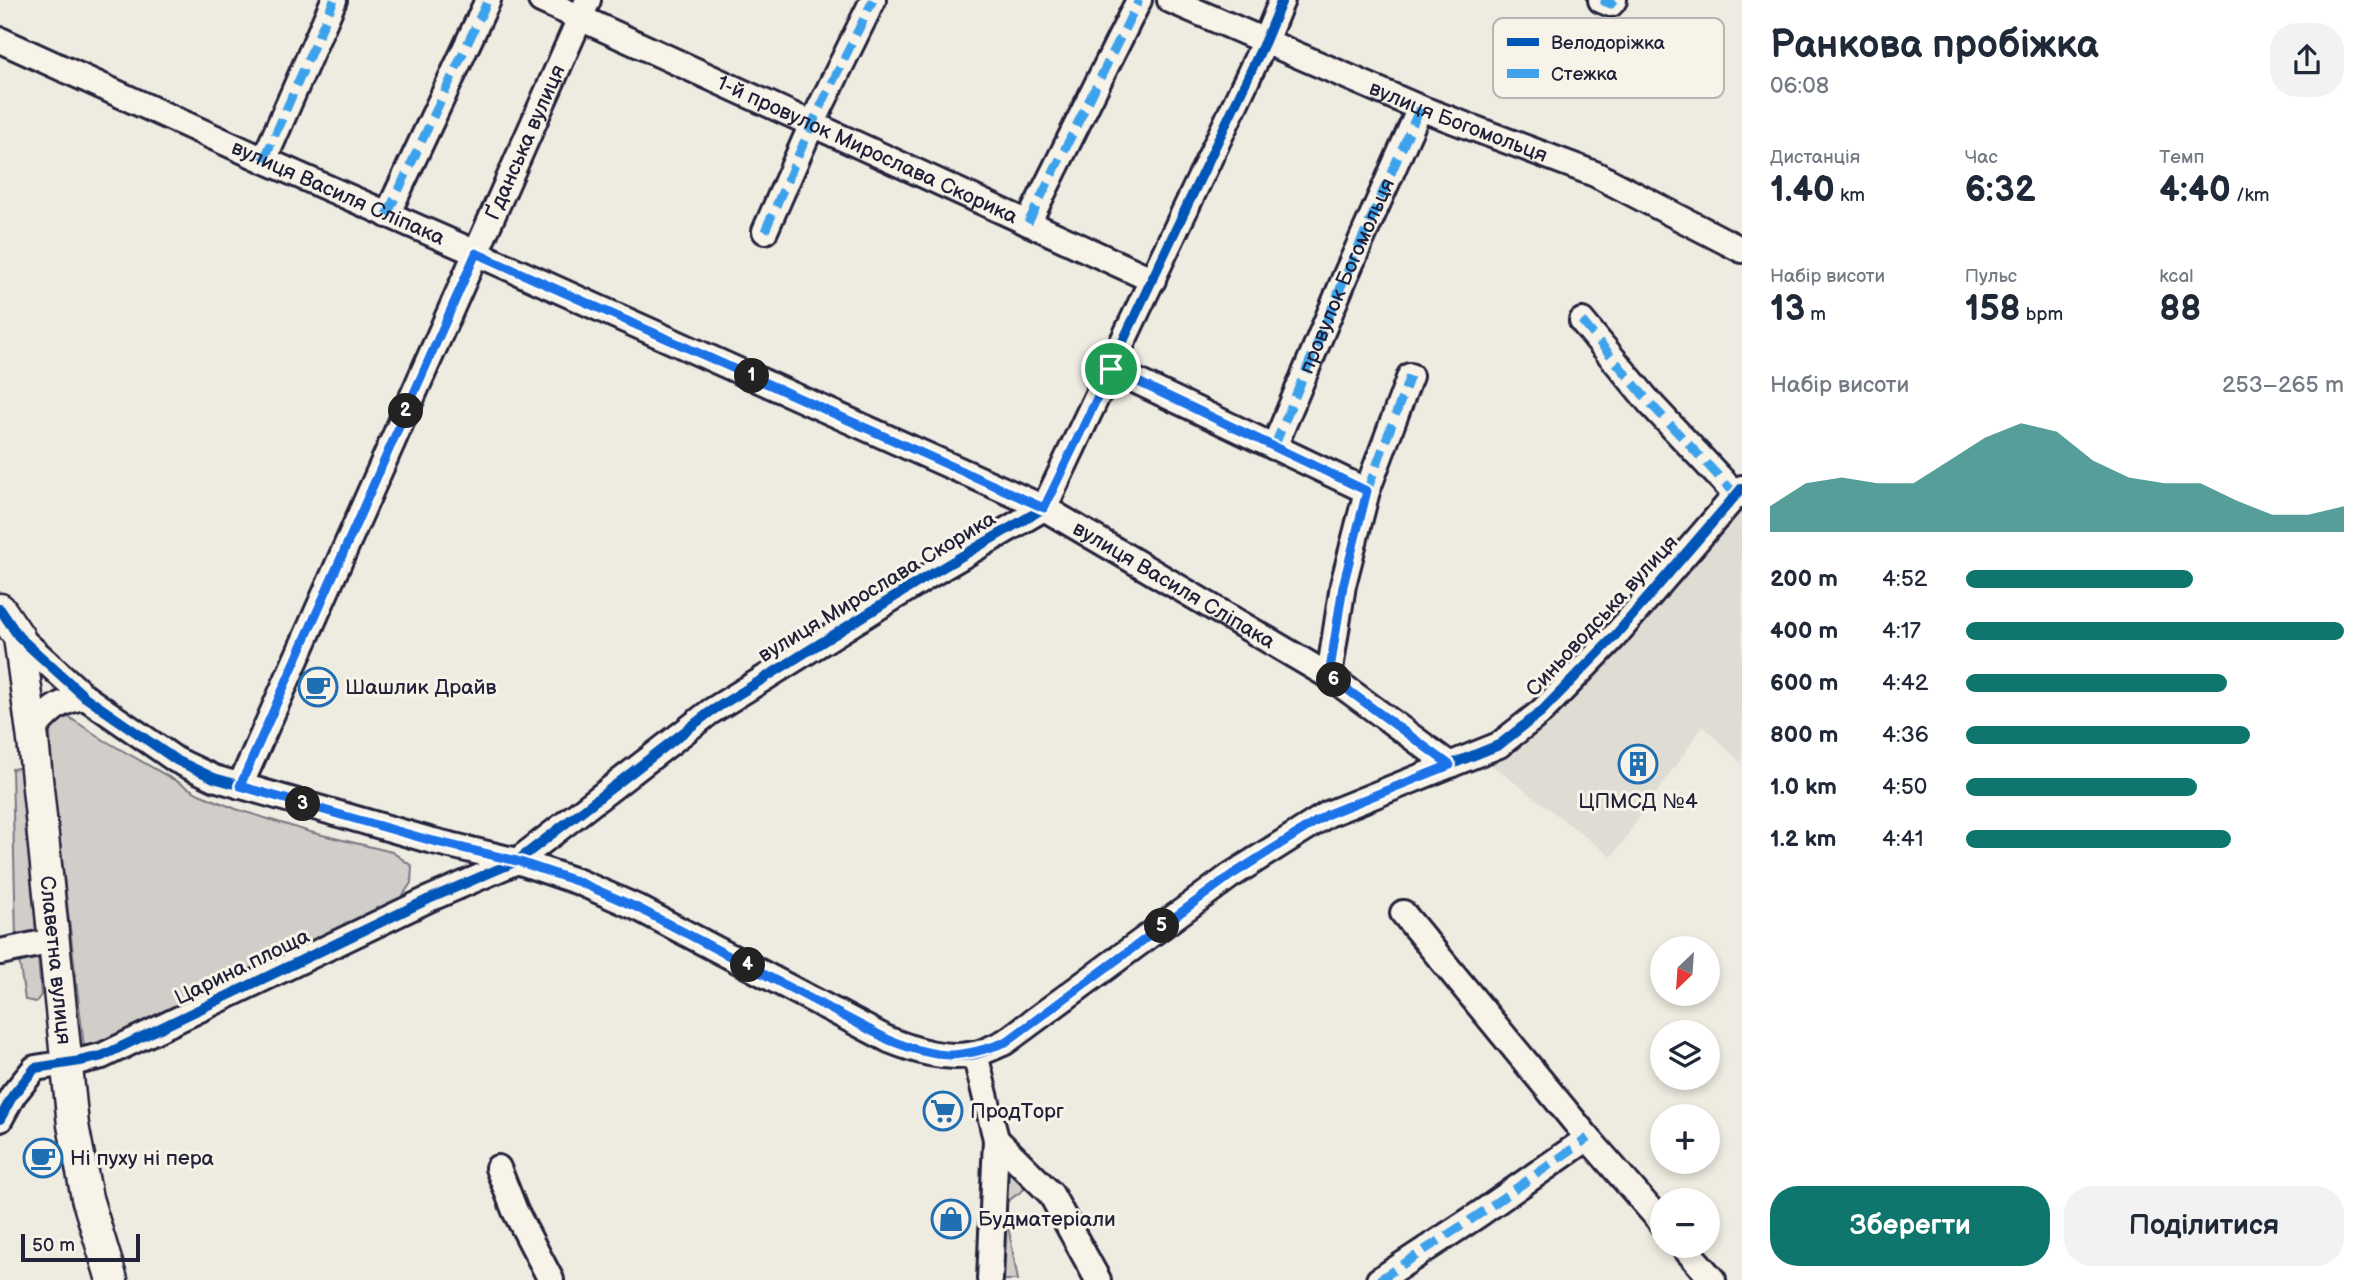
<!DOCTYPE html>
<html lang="uk">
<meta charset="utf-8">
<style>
:root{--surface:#fff;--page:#f2f2f3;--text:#1f2937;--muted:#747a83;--accent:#0f766e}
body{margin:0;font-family:"Balsamiq Sans",sans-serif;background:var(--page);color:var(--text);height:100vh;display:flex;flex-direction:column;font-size:26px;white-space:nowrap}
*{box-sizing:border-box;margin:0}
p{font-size:23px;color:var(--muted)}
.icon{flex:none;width:38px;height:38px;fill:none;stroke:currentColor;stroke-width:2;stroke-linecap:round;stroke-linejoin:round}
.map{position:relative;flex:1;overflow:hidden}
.drawer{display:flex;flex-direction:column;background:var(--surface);width:630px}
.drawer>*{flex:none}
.needle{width:46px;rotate:205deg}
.tools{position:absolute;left:1650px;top:936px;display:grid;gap:14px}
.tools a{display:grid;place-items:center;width:70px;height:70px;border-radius:50%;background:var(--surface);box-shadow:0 4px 10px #0003;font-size:35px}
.scale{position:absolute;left:21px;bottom:18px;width:119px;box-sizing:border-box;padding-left:7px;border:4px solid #22223b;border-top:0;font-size:19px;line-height:24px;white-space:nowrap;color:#22223b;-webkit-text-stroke:5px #f7f3e8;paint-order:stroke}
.pin{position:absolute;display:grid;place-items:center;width:60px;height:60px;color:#fff;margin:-30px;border:4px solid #fff;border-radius:50%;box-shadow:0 2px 7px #0007}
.km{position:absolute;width:35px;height:35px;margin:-18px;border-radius:50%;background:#222;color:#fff;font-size:19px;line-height:35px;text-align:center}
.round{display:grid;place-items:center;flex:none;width:74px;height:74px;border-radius:28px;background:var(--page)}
.headline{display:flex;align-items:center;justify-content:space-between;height:119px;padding:0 28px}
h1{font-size:38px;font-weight:700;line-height:52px}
.stats{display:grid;grid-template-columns:repeat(3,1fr);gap:10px;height:119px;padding:7px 28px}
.stats div{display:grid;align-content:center}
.stats b{font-size:35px;font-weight:700}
.stats small{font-size:19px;font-weight:400}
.stats p{font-size:19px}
.chart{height:196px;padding:14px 28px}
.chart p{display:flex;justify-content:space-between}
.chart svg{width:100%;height:126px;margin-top:7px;fill:var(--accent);opacity:.7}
.cta{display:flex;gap:14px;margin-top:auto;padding:14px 28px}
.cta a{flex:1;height:80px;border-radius:28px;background:var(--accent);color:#fff;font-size:28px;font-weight:700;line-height:80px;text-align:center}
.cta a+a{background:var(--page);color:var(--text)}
ul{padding:0 28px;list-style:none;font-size:23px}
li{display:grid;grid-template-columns:112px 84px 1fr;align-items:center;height:52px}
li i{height:18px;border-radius:9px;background:var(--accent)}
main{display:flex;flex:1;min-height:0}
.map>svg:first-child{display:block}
.built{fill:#dfdcd4}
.green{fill:#d1cdc9;stroke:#7a7882;stroke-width:2}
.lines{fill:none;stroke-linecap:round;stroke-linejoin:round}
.minor-casing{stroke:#22223b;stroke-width:30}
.major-casing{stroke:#22223b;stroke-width:35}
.minor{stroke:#f7f3e8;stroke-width:24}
.major{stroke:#f7f3e8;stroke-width:30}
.quiet{stroke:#3ea2ec;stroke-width:9;stroke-dasharray:18 9;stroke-linecap:butt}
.cycleway-casing{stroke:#f7f3e8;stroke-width:15}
.cycleway{stroke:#0057b8;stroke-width:10}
.route-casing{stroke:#fff;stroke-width:14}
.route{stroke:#1a73e8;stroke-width:9}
.labels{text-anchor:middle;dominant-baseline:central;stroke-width:6;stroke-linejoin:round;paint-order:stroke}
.street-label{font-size:21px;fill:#22223b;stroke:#f7f3e8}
.poi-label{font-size:21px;fill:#22223b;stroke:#f7f3e8;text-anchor:start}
.key{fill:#f7f3e8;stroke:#b7b4b4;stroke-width:2}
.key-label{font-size:19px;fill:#22223b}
</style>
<main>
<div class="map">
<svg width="1742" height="1280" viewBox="0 0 1742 1280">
<rect width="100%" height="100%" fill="#eeebe1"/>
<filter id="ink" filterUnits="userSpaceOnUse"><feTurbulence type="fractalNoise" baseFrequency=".0143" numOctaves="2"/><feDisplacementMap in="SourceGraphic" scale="14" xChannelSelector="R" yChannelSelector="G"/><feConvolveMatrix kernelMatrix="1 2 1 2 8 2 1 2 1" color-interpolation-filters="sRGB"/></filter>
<g filter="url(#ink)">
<path class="built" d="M 1742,510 L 1742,764 L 1703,726 L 1612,857 L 1489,763 L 1572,693 Z"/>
<path class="green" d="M 64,716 L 70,718 L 104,740 L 199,794 L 236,809 L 310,832 L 392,852 L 412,866 L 411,883 L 393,910 L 101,1050 L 84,1047 L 52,775 L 50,730 L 53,723 Z
M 23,767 L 41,995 L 36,1002 L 25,1000 L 16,939 L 12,769 Z
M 1005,1172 L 1033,1183 L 1004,1204 L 1018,1280 L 990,1280 Z"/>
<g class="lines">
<defs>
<g id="minor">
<path id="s1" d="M 541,0 L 1153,280"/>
<path id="s2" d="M 1170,0 L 1420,108 L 1595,174 L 1742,250"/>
<path d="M 1601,0 L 1611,4 L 1614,0"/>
<path id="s3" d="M 0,40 L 264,160 L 476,253 L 1044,508 L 1329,676 L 1450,765"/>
<path d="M 264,160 L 334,0"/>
<path d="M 387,215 L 488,0"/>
<path d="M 1028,223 L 1139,0"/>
<path d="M 765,231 L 812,124 L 873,0"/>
<path d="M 1582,321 L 1649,402 L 1737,496"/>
<path d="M 1111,369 L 1367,491"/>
<path id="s4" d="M 1274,447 L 1345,277 L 1420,108"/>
<path d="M 19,637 L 85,697 L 176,760 L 214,778 L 429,840 L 517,861 L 579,882 L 638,908 L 889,1040 C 917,1051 945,1060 975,1054 C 985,1052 996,1046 1005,1042 L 1230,876 L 1328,814 L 1499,745 L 1541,712 L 1613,638 L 1742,488"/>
<path d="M 1329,676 L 1343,585 L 1367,491 L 1410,376"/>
<path d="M 31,732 C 49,711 58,701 85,697"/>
<path id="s5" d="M 240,786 L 588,0"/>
<path d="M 1403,913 L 1588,1138 L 1662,1223"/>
<path d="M 0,952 L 53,941"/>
<path d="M 975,1054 L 996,1139 L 990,1280"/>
<path d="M 0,1119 L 13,1095 L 35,1068 L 80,1061 L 102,1056 L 429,899 L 517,861 L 710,712 L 928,576 L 1044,508 L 1265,41 L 1282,0"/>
<path d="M 996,1139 L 1051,1194 L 1098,1280"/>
<path d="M 498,1168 L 515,1211 L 551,1280"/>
<path d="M 1683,1246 L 1713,1280"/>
<path d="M 1379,1280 L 1478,1215 L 1588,1138"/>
</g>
<g id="major">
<path id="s6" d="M 0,609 L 19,637 L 33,740 L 73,1125 L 87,1198 L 112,1280"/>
</g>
</defs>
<use href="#minor" class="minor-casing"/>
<use href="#major" class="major-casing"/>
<use href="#minor" class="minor"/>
<use href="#major" class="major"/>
<path class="quiet" d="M 1601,0 L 1611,4 L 1614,0
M 264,160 L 334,0
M 387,215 L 488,0
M 1028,223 L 1139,0
M 765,231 L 812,124 L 873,0
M 1582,321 L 1649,402 L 1737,496
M 1111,369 L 1367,491
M 1274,447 L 1345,277 L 1420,108
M 1329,676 L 1343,585 L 1367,491 L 1410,376
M 1379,1280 L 1478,1215 L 1588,1138"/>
<defs>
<path id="cycleway" d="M 0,609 L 19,637 L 85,697 L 176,760 L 214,778 L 429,840 L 517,861 L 579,882 L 638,908 L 889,1040 C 917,1051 945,1060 975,1054 C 985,1052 996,1046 1005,1042 L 1230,876 L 1328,814 L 1499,745 L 1541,712 L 1613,638 L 1742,488
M 0,1119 L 13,1095 L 35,1068 L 80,1061 L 102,1056 L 429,899 L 517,861 L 710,712 L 928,576 L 1044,508 L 1265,41 L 1282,0"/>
</defs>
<use href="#cycleway" class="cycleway-casing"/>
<use href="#cycleway" class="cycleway"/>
</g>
</g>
<g class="lines" filter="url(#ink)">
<defs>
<path id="route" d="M 476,253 L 1044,508 L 1111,369 L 1367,491 L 1343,586 L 1329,676 L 1450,765 L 1328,814 L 1230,876 L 1006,1042 C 958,1060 937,1059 889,1040 L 638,908 L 579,882 L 517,861 L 429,840 L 240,786 Z"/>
</defs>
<use href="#route" class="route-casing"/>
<use href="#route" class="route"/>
</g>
<defs>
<symbol id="cafe-ring" viewBox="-11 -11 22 22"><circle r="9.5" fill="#f7f3e8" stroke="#1f6fb2" stroke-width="1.5"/><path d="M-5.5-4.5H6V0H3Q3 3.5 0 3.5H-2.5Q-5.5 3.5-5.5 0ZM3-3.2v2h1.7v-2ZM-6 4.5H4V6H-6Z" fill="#1f6fb2"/></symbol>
<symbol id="building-ring" viewBox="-11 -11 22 22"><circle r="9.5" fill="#f7f3e8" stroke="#1f6fb2" stroke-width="1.5"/><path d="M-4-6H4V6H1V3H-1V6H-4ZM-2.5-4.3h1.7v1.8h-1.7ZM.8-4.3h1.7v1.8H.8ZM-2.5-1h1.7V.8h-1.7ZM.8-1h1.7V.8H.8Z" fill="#1f6fb2"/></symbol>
<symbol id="supermarket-ring" viewBox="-11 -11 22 22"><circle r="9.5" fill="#f7f3e8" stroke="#1f6fb2" stroke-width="1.5"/><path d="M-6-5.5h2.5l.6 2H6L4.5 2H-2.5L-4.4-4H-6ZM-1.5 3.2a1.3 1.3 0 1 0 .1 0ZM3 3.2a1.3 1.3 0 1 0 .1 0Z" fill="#1f6fb2"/></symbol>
<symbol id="shop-ring" viewBox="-11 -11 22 22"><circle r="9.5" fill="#f7f3e8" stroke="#1f6fb2" stroke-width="1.5"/><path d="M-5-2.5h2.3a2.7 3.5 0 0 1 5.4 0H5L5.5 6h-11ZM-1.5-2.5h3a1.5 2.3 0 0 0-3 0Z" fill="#1f6fb2"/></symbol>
</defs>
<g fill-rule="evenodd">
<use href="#cafe-ring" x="296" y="665" width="44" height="44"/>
<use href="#building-ring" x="1616" y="742" width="44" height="44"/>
<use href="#supermarket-ring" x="921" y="1089" width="44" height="44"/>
<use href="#cafe-ring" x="21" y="1136" width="44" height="44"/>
<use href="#shop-ring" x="929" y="1197" width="44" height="44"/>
</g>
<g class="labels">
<g class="street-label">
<text stroke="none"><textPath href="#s2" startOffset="313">вулиця Богомольця</textPath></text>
<text stroke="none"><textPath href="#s5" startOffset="704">Ґданська вулиця</textPath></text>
<text stroke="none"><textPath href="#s1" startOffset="359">1-й провулок Мирослава Скорика</textPath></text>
<text stroke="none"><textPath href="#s3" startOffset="371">вулиця Василя Сліпака</textPath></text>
<text stroke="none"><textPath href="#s4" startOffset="186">провулок Богомольця</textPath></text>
<text stroke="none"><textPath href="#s3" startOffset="1295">вулиця Василя Сліпака</textPath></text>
<text transform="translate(877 587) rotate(-31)">вулиця Мирослава Скорика</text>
<text transform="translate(1602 616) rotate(-47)">Синьоводська вулиця</text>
<text stroke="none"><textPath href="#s6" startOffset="359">Славетна вулиця</textPath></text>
<text transform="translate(242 967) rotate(-26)">Царина площа</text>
</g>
<g class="poi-label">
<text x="345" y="687">Шашлик Драйв</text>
<text x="1638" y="801" text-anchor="middle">ЦПМСД №4</text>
<text x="970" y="1111">ПродТорг</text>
<text x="70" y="1158">Ні пуху ні пера</text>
<text x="978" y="1219">Будматеріали</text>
</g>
</g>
<rect x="1493" y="18" width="231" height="80" rx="10" class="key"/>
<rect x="1507" y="38" width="32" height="8" fill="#0057b8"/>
<rect x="1507" y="69" width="32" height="9" fill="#3ea2ec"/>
<g class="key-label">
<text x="1551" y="49">Велодоріжка</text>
<text x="1551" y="80">Стежка</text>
</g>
</svg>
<div class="tools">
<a><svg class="needle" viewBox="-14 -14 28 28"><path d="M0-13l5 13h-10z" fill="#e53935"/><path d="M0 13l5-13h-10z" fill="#747a83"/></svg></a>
<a><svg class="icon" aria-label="layers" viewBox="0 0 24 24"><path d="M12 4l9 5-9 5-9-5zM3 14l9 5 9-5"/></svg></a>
<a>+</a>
<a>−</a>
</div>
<div class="scale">50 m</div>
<div class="pin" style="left:1111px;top:369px;background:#1e9e55"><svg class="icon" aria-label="arrive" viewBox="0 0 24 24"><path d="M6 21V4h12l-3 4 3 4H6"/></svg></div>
<b class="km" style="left:752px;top:376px">1</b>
<b class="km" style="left:406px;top:411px">2</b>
<b class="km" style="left:303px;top:804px">3</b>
<b class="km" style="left:748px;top:965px">4</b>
<b class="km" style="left:1162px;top:926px">5</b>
<b class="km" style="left:1334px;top:680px">6</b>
</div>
<section class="drawer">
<div class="headline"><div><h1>Ранкова пробіжка</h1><p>06:08</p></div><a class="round"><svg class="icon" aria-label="share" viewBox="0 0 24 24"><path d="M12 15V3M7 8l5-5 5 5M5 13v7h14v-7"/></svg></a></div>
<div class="stats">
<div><p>Дистанція</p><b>1.40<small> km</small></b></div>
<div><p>Час</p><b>6:32</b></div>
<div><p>Темп</p><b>4:40<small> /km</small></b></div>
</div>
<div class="stats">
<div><p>Набір висоти</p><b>13<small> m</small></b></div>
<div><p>Пульс</p><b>158<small> bpm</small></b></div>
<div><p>kcal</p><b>88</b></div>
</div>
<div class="chart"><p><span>Набір висоти</span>253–265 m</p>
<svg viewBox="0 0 160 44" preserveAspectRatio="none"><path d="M0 44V35L10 27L20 25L30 27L40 27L50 19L60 11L70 6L80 9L90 19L100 25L110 27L120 27L130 33L140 38L150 38L160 35V44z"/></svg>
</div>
<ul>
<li><b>200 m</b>4:52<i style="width:60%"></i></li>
<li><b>400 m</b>4:17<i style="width:100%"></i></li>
<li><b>600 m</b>4:42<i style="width:69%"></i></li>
<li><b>800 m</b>4:36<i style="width:75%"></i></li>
<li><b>1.0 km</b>4:50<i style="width:61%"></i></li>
<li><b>1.2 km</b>4:41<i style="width:70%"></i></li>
</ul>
<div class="cta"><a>Зберегти</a><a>Поділитися</a></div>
</section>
</main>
